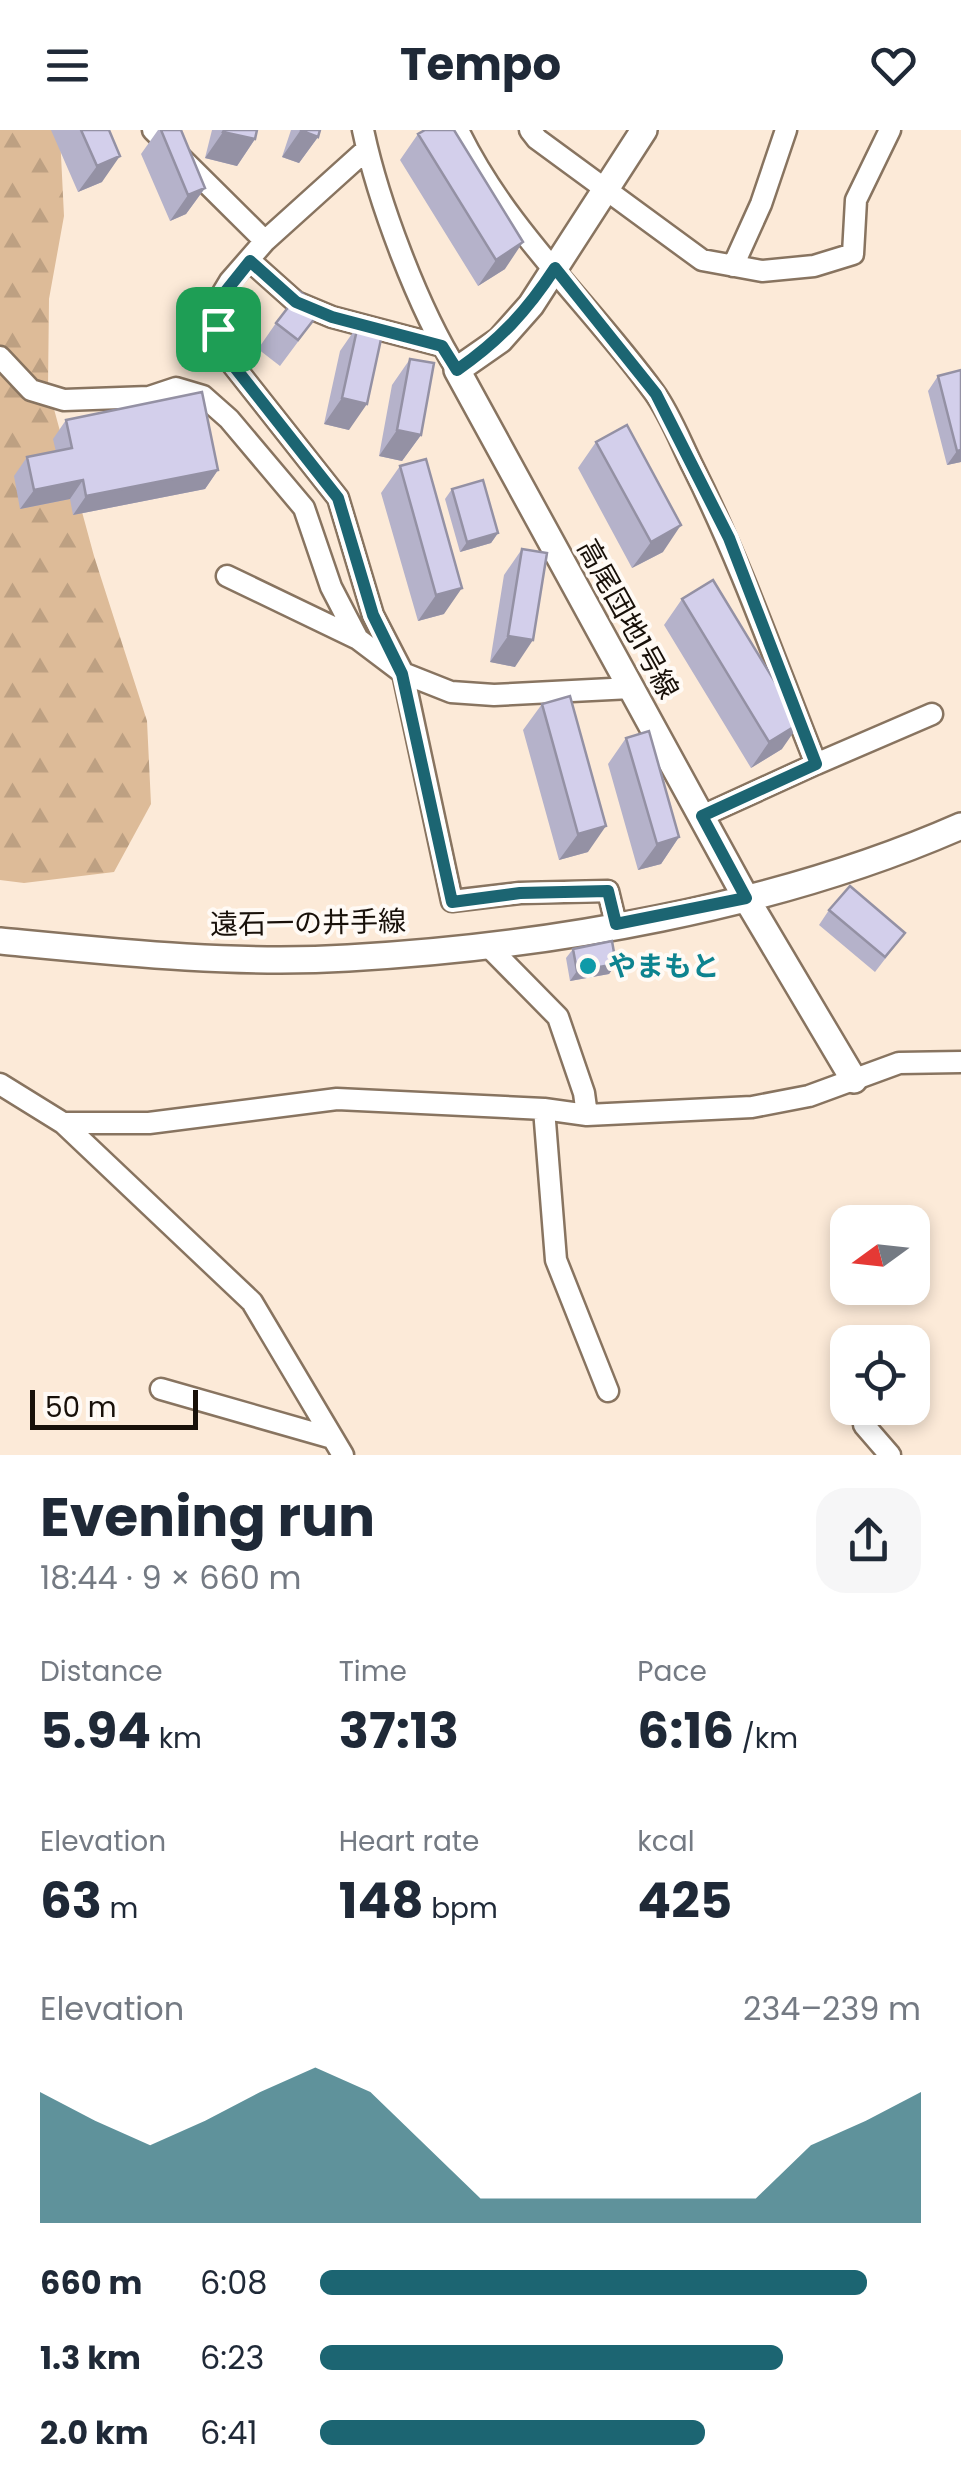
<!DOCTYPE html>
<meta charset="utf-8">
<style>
:root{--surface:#fff;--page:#f6f6f7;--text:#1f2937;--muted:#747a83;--accent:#1c6572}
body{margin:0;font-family:Poppins,"Noto Sans JP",sans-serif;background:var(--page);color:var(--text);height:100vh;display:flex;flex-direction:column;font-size:38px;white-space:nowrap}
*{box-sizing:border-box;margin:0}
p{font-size:32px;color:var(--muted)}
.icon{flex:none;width:55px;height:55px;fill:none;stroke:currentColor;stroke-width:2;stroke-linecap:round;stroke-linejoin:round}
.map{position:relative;height:1325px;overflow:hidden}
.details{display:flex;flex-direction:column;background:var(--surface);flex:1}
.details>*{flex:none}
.needle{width:65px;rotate:255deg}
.controls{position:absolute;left:830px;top:1075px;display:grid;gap:20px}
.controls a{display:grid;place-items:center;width:100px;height:100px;border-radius:20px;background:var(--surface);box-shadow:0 5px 15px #0003;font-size:50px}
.scale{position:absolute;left:30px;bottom:25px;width:168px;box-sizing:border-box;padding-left:10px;border:5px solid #181009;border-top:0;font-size:28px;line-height:35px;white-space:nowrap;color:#181009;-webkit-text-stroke:8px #fffaf5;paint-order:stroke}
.pin{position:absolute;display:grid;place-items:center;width:85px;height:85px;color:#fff;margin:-42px;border-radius:20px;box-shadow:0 5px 15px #0006}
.round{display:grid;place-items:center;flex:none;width:105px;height:105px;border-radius:30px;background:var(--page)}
.overview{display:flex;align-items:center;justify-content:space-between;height:170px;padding:0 40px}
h1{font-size:55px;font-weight:700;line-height:75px}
.stats{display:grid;grid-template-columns:repeat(3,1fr);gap:15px;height:170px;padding:10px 40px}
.stats div{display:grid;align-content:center}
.stats b{font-size:50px;font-weight:700}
.stats small{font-size:28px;font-weight:400}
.stats p{font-size:28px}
.chart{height:280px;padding:20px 40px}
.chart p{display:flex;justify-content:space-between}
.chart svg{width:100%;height:180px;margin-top:10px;fill:var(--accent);opacity:.7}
ul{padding:0 40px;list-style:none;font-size:32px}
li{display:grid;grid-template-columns:160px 120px 1fr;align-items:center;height:75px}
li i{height:25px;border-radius:12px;background:var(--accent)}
header{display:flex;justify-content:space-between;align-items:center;height:130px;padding:0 40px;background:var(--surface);font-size:45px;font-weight:700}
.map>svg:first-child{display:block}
.forest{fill:url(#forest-firs)}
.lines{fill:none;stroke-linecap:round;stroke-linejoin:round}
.minor-casing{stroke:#887460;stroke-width:25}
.tertiary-casing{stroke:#887460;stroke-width:30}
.minor{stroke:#fff;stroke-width:20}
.tertiary{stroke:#fff;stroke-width:25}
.wall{fill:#b5b2ca}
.shaded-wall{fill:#9491a4}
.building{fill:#d3cfeb;stroke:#9491a4;stroke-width:2.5}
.route-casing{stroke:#fff;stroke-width:20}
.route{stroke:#1c6572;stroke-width:12}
.culture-dot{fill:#0f9aa8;stroke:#fffaf5;stroke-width:4}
.labels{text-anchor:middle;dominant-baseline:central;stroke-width:8;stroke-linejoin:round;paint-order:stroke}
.street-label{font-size:28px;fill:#181009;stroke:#fffaf5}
.culture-label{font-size:28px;font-weight:bold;fill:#0d838f;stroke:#fffaf5;text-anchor:start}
</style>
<header><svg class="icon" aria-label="menu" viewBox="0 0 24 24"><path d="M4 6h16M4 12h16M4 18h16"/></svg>Tempo<svg class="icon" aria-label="heart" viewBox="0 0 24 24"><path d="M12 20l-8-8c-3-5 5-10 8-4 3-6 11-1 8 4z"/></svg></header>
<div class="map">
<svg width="961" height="1325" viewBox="0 0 961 1325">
<defs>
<pattern id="forest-firs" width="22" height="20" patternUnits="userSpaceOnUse" patternTransform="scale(2.5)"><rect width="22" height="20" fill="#ddbb98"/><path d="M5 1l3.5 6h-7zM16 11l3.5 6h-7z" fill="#bda082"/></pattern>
</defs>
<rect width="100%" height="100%" fill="#fcead8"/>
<path class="forest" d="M 0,0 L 59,0 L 60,5 L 64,86 L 49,169 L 48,257 L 94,426 L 147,591 L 151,674 L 114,742 L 24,753 L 0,750 Z"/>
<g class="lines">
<defs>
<path id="minor" d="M 153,0 L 265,111
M 363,0 C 378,71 418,178 457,240
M 458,0 C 506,100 590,174 654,262 C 670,284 681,313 693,337 C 741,433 776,534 816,634 L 702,686
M 530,0 L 537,9 L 702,130 L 762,141 L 814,136 L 853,124 L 856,70 L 890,0
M 367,19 L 265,111 L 230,151 L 218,171 L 218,199 L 229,230 L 338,368 L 373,485 L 403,543 L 452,771 L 520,763 L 608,761 L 616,794
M 250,131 L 296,172 L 332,187 L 442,216
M 733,136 L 761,74 L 786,0
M 0,227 L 31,260 L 64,270 L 149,267 L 176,258 L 203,266 L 229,289 L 304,378 L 331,457 L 358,509 L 403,543 L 451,562 L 494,565 L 631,558
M 227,446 L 358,509
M 816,634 L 932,584
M 487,815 L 558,887 L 584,963 L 587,985
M 0,954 L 63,993 L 252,1172 L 343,1325
M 544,979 L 556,1130 L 608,1261
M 63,993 L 149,993 L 337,969 L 544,979 L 587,985 L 752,977 L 809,966 L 899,933 L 961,932
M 161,1259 L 332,1308
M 864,1295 L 890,1325"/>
<path id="tertiary" d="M 644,0 L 531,175 L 500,210 L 457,240 L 746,768 L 854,950
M 0,811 C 114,822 234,835 348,828 C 548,817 777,777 961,696"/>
</defs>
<use href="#minor" class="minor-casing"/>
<use href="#tertiary" class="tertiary-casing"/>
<use href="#minor" class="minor"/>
<use href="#tertiary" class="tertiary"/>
</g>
<path class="wall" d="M 51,0 L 109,0 L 102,52 L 78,62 Z
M 158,0 L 181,0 L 205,58 L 186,84 L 170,91 L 141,24 Z
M 212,0 L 257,0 L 255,9 L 237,36 L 205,28 Z
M 291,0 L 320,0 L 318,7 L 299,33 L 282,27 Z
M 418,4 L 505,139 L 478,156 L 400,30 Z
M 276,193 L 303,205 L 280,236 L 258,219 Z
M 358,195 L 349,300 L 324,294 L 340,221 Z
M 410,229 L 421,305 L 402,331 L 379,326 L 392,255 Z
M 938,246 L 961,332 L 947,335 L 928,261 Z
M 66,290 L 218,340 L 205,359 L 73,385 L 70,369 L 20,379 L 14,346 L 27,327 L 56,322 L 53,309 Z
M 596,312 L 663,422 L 632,438 L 578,338 Z
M 400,336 L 444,484 L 418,491 L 381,363 Z
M 452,359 L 498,403 L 491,413 L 460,422 L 445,369 Z
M 522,419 L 515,537 L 490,532 L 504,445 Z
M 682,469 L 782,619 L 751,638 L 664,495 Z
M 542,574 L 588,722 L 559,730 L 523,600 Z
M 626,608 L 679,707 L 661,734 L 638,740 L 608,634 Z
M 829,780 L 905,803 L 875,842 L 819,795 Z
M 573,819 L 616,834 L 609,844 L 570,851 L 566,828 Z"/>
<path class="shaded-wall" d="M 300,1 L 318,7 L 299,33 L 282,27 Z
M 223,2 L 255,9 L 237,36 L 205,28 Z
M 120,26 L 102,52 L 78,62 L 97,36 Z
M 205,58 L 186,84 L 170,91 L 188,65 Z
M 523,112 L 505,139 L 478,156 L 496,130 Z
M 342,268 L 367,274 L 349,300 L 324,294 Z
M 397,300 L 421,305 L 402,331 L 379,326 Z
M 961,320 L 961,332 L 947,335 L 957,321 Z
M 218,340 L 205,359 L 73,385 L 86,366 Z
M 83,350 L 70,369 L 20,379 L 34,360 Z
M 681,395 L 663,422 L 632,438 L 651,412 Z
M 498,403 L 491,413 L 460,422 L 467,412 Z
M 462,458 L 444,484 L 418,491 L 436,465 Z
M 508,506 L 533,510 L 515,537 L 490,532 Z
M 800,593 L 782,619 L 751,638 L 769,612 Z
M 606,696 L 588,722 L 559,730 L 578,704 Z
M 679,707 L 661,734 L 638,740 L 657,714 Z
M 616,834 L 609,844 L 570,851 L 577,841 Z"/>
<path class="building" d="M 81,0 L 109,0 L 120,26 L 97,36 Z
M 161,0 L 181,0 L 205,58 L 188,65 Z
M 224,0 L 257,0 L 255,9 L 223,2 Z
M 300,0 L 320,0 L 318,7 Z
M 425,0 L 454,0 L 523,112 L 496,130 L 418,4 Z
M 300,162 L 322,179 L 298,210 L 276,193 Z
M 358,195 L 383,200 L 367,274 L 342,268 Z
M 410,229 L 434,233 L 421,305 L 397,300 Z
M 961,240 L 961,320 L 957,321 L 938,246 Z
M 202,262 L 218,340 L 86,366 L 83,350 L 34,360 L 27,327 L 72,318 L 66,290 Z
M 627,295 L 681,395 L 651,412 L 596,312 Z
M 426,329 L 462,458 L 436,465 L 400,336 Z
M 483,350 L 498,403 L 467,412 L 452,359 Z
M 522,419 L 547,423 L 533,510 L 508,506 Z
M 713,450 L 800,593 L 769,612 L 682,469 Z
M 570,566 L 606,696 L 578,704 L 542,574 Z
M 649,601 L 679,707 L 657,714 L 626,608 Z
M 850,756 L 905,803 L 885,827 L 829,780 Z
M 612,811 L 616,834 L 577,841 L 573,819 Z"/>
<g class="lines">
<defs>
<path id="route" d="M 250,131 L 296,172 L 332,187 L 442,216 L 457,240 C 499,211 527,181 555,138 L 656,264 L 729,408 L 816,634 L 702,686 L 746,768 L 616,794 L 608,761 L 520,763 L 452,772 L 402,544 L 373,485 L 338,368 L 229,230 L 218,199 L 218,171 Z"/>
</defs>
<use href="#route" class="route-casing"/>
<use href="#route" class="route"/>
</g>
<circle class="culture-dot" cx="588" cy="836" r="10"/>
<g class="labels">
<g class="street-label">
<text transform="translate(628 489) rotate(61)">高尾団地1号線</text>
<text transform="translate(308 793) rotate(-1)">遠石一の井手線</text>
</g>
<g class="culture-label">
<text x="608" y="836">やまもと</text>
</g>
</g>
</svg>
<div class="controls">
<a><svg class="needle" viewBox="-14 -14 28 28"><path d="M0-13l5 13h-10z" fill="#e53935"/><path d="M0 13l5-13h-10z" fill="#747a83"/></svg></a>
<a><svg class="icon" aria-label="locate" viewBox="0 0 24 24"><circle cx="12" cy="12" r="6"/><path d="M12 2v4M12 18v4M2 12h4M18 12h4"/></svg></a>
</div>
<div class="scale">50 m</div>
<div class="pin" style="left:218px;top:199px;background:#1e9e55"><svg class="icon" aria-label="arrive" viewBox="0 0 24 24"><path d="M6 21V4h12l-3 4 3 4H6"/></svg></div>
</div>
<section class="details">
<div class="overview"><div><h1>Evening run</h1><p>18:44 · 9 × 660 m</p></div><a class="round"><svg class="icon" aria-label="share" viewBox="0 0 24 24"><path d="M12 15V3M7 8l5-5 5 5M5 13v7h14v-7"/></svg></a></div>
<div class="stats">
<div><p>Distance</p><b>5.94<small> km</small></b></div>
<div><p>Time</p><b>37:13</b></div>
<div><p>Pace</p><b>6:16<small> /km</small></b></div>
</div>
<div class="stats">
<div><p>Elevation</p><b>63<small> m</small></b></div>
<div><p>Heart rate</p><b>148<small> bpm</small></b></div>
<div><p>kcal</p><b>425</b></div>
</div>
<div class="chart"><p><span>Elevation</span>234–239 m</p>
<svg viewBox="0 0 160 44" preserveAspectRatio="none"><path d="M0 44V12L10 19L20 25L30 19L40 12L50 6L60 12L70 25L80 38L90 38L100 38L110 38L120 38L130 38L140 25L150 19L160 12V44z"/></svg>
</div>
<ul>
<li><b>660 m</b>6:08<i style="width:91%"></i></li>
<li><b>1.3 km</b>6:23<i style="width:77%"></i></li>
<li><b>2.0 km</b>6:41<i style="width:64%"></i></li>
</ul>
</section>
